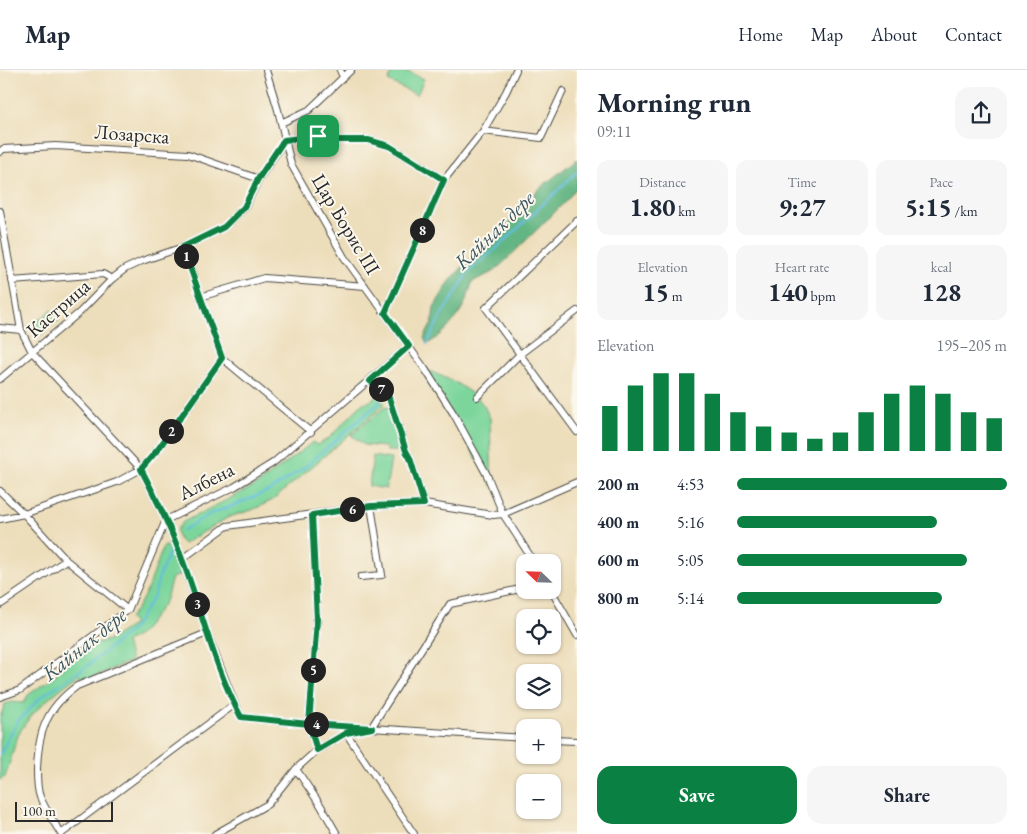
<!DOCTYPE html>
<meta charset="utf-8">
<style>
:root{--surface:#fff;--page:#f6f6f7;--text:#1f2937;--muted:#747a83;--line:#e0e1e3;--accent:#0b8043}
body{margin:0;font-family:"EB Garamond",serif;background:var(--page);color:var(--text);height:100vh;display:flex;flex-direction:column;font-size:19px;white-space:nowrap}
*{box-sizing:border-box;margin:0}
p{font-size:16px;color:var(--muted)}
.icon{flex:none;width:28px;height:28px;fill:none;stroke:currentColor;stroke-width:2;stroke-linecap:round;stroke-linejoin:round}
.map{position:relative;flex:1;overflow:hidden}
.panel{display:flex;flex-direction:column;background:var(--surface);width:450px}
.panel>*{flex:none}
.needle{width:32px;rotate:293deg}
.fabs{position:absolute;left:516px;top:484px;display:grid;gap:10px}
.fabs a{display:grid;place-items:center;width:45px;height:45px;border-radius:10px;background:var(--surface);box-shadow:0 1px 4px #0004;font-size:25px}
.scale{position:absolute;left:15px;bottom:12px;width:98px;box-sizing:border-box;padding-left:5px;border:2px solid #2b2b2b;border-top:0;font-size:14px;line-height:18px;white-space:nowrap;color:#2b2b2b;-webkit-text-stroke:4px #fbf7ec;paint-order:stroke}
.pin{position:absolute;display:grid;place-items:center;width:42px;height:42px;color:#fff;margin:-21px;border-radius:10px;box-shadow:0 2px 8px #0006}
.km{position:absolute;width:25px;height:25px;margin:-12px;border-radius:50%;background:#222;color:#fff;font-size:14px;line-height:25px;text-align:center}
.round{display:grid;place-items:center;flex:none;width:52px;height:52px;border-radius:15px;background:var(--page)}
.overview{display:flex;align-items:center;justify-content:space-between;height:85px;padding:0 20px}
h1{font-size:28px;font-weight:700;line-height:38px}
.stats{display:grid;grid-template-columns:repeat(3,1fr);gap:8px;height:85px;padding:5px 20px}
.stats div{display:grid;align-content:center;border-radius:12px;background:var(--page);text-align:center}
.stats b{font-size:25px;font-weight:700}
.stats small{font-size:14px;font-weight:400}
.stats p{font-size:14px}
.chart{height:140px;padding:10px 20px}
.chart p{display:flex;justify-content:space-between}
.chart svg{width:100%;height:90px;margin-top:5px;stroke:var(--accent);stroke-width:6}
.primary-button{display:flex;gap:10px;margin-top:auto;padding:10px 20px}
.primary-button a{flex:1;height:58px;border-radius:15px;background:var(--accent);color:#fff;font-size:20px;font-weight:700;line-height:58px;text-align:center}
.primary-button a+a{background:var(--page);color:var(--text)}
ul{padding:0 20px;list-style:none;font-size:16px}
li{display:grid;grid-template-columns:80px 60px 1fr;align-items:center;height:38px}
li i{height:12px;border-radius:6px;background:var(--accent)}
header{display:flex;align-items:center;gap:30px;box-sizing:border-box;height:70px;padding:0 25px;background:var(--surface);border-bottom:1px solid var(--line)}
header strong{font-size:24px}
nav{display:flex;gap:28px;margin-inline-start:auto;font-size:18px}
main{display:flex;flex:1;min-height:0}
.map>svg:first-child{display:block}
.green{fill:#7bd59b;stroke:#538063}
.forest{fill:#64b683;stroke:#487057}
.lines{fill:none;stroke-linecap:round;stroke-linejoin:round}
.stream{stroke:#63bde0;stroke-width:2}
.minor-casing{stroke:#484641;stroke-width:8}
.minor{stroke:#fff;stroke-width:6}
.route-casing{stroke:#fff;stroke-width:10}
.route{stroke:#0b8043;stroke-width:6}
.labels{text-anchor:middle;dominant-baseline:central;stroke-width:4;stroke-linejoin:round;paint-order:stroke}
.street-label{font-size:20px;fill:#2b2b2b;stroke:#fbf7ec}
.water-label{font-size:21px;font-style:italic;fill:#3c5761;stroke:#fbf7ec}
</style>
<header>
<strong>Map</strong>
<nav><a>Home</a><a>Map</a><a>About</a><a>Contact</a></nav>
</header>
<main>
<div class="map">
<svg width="577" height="764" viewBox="0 0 577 764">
<rect width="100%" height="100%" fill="#fbf7ec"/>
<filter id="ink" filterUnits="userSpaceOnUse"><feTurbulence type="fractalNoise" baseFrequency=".02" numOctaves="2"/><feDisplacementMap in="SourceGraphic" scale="10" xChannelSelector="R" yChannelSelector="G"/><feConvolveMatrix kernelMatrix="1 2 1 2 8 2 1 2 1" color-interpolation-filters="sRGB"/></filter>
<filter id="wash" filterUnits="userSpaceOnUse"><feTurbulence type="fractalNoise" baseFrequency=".0096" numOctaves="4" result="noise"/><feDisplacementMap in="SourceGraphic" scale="20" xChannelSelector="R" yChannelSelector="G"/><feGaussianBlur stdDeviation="1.12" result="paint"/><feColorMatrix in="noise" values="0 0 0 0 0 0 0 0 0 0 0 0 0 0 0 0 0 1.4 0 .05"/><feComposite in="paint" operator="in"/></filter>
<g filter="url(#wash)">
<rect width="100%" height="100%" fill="#eddebb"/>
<path class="green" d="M 393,0 L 404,0 L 424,9 L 417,25 L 388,11 Z
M 51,240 L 59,250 L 37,268 L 29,259 Z
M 425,299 L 455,312 L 477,327 L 484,336 L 490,348 L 492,416 Z
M 377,326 L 385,334 L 273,430 L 252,440 L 229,447 L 183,474 L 179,470 L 176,460 L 183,452 L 258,414 L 313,372 L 317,375 L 329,368 L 364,332 L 367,333 Z
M 385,337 L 391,338 L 404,381 L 387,381 L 386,377 L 364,375 L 351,365 Z
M 373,386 L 391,389 L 386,419 L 369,416 Z
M 166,476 C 178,480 181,492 185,503 L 172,508 L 165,532 L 148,555 L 139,565 L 126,572 L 131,591 L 83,611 L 80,605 C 59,619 28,643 18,666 C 13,678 10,694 5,707 L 0,710 L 0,647 L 5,634 L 12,632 L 24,633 L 28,625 L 56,605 L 75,585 L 89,574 L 109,570 L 134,554 L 129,548 C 147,529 154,501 163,477 Z"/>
<path class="forest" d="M 577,89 L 577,117 L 567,130 L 495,201 L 472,212 C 468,235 449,263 427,274 L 424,268 L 432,253 L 434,237 L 450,211 L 474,184 L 503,159 L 541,117 Z"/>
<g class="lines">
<path class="stream" d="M 427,274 L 443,242 L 459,218 L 467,203 L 497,178 L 577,102
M 183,460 L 210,444 L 235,435 L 271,420 L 305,397 L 381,331
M 0,684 L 18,651 L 42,626 L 87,596 L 133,559 L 154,526 L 159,507 L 171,478"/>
</g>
</g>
<g filter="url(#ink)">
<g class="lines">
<defs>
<path id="minor" d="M 266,0 L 278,40 L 291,94 L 344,187 L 425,299 L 455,346 L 487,405 L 503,444 L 534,492
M 340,0 L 343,7
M 281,53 L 309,40 L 351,0
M 483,61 L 541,68 L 563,21
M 285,70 L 318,66 L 333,70 L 368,70 L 389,76 L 444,110
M 0,82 L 3,79 L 55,76 L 188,84 L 259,109
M 0,141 L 21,260 L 32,282 L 141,399 L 166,450 L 182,489 L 207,563 L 235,634 L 241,647 L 309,654 L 371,658
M 577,151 L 486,238 L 577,362
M 183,177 L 222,288 L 311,362
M 12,211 L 103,204 L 112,209
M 200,227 L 264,208 L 365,216
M 385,243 L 444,110 L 483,61 L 506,22 L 516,0
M 0,258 L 21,260
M 0,309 L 80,242 L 112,209 L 125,199 L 142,191 L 183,177 L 224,157 L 245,137 L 259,109 L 285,70
M 370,311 L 388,325 L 406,381 L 410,387 L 424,434
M 477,327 L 520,284 L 577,241
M 0,421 L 24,444 L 66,490 L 128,540
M 312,445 L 317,550 L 309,654 L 317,680
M 0,449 L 24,444 L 117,412 L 141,399 L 159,378 L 222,288
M 182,489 L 227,456 L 371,436 L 424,434 L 493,445 L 503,444 L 577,412
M 361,507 L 382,505 L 371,436
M 551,520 L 577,565
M 0,535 L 66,490
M 0,627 L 20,620 L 128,540 L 166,450 L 234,417 L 273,393 L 409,276
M 371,658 L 450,534 L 525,518
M 346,663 L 414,764
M 552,670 L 577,671
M 296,699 L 321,736 L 337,764
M 61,764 C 54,752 45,739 40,727 C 37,719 37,708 37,700 C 38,662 46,638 77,616 L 207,563
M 61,764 L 235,634
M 215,764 L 268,734 L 296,699 L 317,680 L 346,663 L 371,658 L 525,668"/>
</defs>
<use href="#minor" class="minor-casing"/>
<use href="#minor" class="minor"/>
</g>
</g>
<g class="lines" filter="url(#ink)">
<defs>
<path id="route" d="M 318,66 L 284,70 L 258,109 L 244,137 L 224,157 L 183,177 L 222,288 L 159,378 L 141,399 C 156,428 171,458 182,489 C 202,541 214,597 241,647 L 309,654 L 372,658 L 346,663 L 317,680 L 309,654 L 317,550 L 312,445 L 371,436 L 424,434 L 410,388 L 406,381 L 388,325 L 370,311 L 409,276 L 385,243 L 444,110 L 389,76 L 368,70 L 334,70 L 318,66"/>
</defs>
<use href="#route" class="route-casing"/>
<use href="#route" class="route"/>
</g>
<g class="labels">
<g class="street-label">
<text transform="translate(132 64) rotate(4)">Лозарска</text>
<text transform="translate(346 154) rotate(59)">Цар Борис III</text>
<text transform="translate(58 238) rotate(-41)">Кастрица</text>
<text transform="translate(206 411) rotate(-27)">Албена</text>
</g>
<g class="water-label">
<text transform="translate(494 160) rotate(-44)">Кайнак дере</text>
<text transform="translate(84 574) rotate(-39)">Кайнак дере</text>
</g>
</g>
</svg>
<div class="fabs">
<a><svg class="needle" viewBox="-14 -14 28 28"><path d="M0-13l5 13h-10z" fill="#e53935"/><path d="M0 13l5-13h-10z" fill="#747a83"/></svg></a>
<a><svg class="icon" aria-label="locate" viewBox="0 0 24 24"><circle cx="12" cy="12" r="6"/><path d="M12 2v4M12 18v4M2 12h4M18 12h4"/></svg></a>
<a><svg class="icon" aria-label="layers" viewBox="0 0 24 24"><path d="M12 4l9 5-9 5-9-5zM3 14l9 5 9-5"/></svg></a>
<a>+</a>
<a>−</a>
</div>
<div class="scale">100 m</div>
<div class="pin" style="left:318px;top:66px;background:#1e9e55"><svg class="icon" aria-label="arrive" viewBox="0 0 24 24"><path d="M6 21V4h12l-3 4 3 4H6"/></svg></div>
<b class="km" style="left:186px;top:186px">1</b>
<b class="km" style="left:171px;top:361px">2</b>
<b class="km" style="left:197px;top:534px">3</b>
<b class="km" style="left:316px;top:654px">4</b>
<b class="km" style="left:313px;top:600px">5</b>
<b class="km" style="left:352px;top:439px">6</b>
<b class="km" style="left:381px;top:319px">7</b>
<b class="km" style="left:422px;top:160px">8</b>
</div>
<section class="panel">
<div class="overview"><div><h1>Morning run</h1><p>09:11</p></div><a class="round"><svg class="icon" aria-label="share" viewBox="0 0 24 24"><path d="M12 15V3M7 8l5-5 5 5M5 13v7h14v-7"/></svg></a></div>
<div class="stats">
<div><p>Distance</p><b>1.80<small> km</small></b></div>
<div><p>Time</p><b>9:27</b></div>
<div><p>Pace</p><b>5:15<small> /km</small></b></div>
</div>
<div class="stats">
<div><p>Elevation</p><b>15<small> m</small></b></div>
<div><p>Heart rate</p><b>140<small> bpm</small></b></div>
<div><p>kcal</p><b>128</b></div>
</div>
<div class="chart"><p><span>Elevation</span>195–205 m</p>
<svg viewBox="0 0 160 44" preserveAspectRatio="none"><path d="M5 44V22M15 44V12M25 44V6M35 44V6M45 44V16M55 44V25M65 44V32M75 44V35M85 44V38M95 44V35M105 44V25M115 44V16M125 44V12M135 44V16M145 44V25M155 44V28"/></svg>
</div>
<ul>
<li><b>200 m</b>4:53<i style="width:100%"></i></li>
<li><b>400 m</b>5:16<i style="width:74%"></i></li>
<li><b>600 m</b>5:05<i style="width:85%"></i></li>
<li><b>800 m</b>5:14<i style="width:76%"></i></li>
</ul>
<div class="primary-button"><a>Save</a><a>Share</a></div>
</section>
</main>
